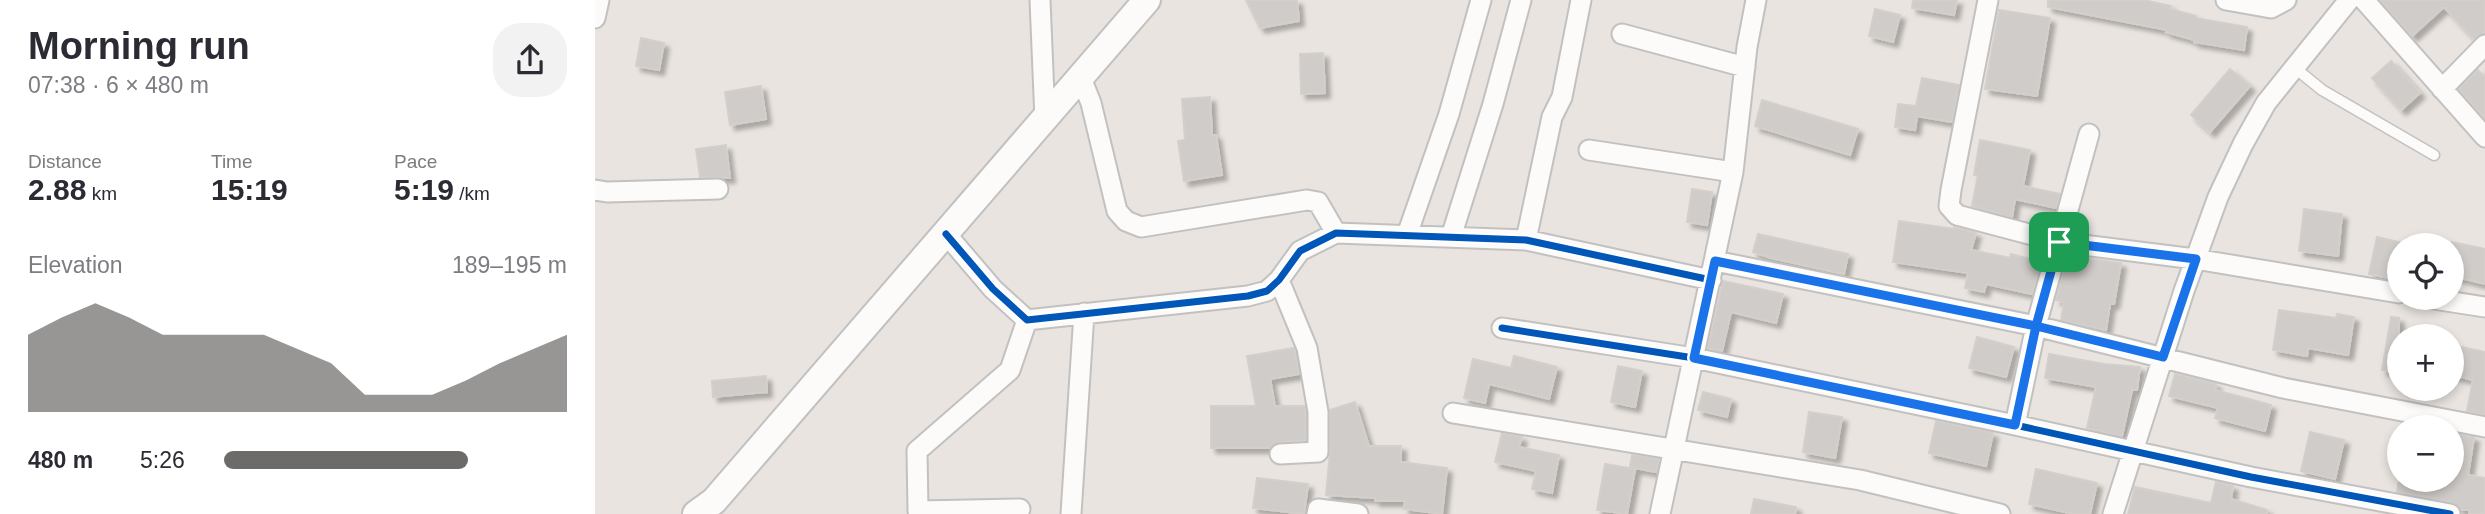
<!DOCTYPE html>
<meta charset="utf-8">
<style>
:root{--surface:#fff;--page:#f2f2f3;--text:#2b2b33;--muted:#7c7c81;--accent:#6d6b69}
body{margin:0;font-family:Arial,sans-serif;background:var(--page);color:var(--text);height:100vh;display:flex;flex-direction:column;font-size:26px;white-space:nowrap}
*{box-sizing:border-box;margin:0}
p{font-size:23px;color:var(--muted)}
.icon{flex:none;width:38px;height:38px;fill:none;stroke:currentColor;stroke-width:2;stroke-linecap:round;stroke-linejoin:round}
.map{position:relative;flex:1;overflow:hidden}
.panel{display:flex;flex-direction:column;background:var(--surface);width:595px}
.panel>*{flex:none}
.controls{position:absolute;left:1792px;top:233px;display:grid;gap:14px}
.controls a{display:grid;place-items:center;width:77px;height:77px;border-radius:50%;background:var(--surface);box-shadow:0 4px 10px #0003;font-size:35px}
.pin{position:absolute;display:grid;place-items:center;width:60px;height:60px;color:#fff;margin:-30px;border-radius:14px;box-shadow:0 4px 10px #0006}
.round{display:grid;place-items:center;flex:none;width:74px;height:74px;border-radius:28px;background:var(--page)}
.summary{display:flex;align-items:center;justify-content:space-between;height:119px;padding:0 28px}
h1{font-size:38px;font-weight:800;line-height:52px}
.figures{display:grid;grid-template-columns:repeat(3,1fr);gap:10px;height:119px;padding:7px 28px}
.figures div{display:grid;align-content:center}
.figures b{font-size:30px;font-weight:800}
.figures small{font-size:19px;font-weight:400}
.figures p{font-size:19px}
.chart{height:196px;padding:14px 28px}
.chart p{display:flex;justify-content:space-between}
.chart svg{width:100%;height:126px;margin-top:7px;fill:var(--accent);opacity:.7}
ul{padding:0 28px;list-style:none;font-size:23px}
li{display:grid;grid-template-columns:112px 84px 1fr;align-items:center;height:52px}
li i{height:18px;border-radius:9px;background:var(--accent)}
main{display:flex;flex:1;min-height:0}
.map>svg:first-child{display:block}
.building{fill:#cfccc9;stroke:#d4cfcb;stroke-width:2;filter:url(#shadow)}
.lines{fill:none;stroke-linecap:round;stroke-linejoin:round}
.lane-casing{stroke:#c2c1c1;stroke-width:13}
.street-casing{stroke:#c2c1c1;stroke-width:23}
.secondary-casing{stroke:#c2c1c1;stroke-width:30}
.lane{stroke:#fcfbfa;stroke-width:10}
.street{stroke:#fcfbfa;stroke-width:19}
.secondary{stroke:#fcfbfa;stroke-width:26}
.cycleway-casing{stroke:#fff;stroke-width:11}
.cycleway{stroke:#0057b8;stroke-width:7}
.route-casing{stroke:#fff;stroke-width:14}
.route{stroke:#1a73e8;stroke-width:9}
</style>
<main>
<section class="panel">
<div class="summary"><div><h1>Morning run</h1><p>07:38 · 6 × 480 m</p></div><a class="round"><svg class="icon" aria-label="share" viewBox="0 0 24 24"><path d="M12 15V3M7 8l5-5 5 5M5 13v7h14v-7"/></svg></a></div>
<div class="figures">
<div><p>Distance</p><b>2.88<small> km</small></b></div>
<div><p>Time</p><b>15:19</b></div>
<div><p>Pace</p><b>5:19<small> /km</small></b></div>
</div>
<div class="chart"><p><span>Elevation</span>189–195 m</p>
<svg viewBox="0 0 160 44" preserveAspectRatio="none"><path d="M0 44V17L10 11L20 6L30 11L40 17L50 17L60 17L70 17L80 22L90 27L100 38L110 38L120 38L130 33L140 27L150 22L160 17V44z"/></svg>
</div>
<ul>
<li><b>480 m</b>5:26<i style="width:71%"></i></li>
</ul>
</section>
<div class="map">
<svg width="1890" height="514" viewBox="0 0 1890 514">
<defs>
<filter id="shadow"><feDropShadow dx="5" dy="5" stdDeviation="2" flood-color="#0004"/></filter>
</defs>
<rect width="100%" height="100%" fill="#e9e4df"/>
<path class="building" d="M 651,0 L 702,0 L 704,21 L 665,28 Z
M 1318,0 L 1362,0 L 1359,15 L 1317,8 Z
M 1453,0 L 1548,0 L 1576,6 L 1575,9 L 1601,16 L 1600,18 L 1652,27 L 1649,50 L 1599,42 L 1599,40 L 1571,32 L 1572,30 L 1453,7 Z
M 1785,0 L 1890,0 L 1890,33 L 1879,39 L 1849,7 L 1817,36 Z
M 1280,9 L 1305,15 L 1298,42 L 1274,36 Z
M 1404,10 L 1455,18 L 1442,96 L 1390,89 Z
M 46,38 L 69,43 L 64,70 L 41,66 Z
M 728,53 L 730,93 L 706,94 L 705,54 Z
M 1796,61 L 1825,93 L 1806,110 L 1777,78 Z
M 1635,69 L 1655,86 L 1615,132 L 1596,115 Z
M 1883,70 L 1890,78 L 1890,118 L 1864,89 Z
M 1327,78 L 1364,85 L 1357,122 L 1322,116 L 1320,130 L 1300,127 L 1303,104 L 1321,106 Z
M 166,86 L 171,119 L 135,125 L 130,92 Z
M 615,97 L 617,135 L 621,135 L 627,175 L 589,181 L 583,141 L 590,140 L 587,99 Z
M 1167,100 L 1263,129 L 1255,155 L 1160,126 Z
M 1385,140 L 1435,150 L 1428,186 L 1465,194 L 1461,208 L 1420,199 L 1417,217 L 1377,206 L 1383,175 L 1379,175 Z
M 131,145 L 135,178 L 105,177 L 101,149 Z
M 1097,189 L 1117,192 L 1112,225 L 1092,222 Z
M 1709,209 L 1747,214 L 1743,256 L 1704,251 Z
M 1304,221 L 1359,229 L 1359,227 L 1381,233 L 1376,250 L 1415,258 L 1416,254 L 1446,262 L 1437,294 L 1391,284 L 1389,292 L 1370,288 L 1373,273 L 1298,262 Z
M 1163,234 L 1253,254 L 1249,274 L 1176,258 L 1158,252 Z
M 1782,237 L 1804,242 L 1804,280 L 1774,274 Z
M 1857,242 L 1890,249 L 1890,284 L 1857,276 Z
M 1473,256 L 1526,263 L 1519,304 L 1515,304 L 1511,330 L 1466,320 L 1469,302 L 1461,300 Z
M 1128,281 L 1188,294 L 1181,323 L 1136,312 L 1127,351 L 1113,348 Z
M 1684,310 L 1741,318 L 1742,314 L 1759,317 L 1753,355 L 1713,348 L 1712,356 L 1678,350 Z
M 1796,317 L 1804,318 L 1804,373 L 1787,370 Z
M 1382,337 L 1419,347 L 1411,377 L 1374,368 Z
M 1857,345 L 1890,352 L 1890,415 L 1872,411 L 1878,380 L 1857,375 Z
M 699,348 L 704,374 L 675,379 L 680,406 L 710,406 L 711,440 L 684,442 L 674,448 L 616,448 L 616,406 L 661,406 L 652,356 Z
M 1454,354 L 1509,364 L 1545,367 L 1542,390 L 1537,390 L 1527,436 L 1492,428 L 1501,387 L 1450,378 Z
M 919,356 L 962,367 L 954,399 L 894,384 L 890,403 L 869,398 L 878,359 L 916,368 Z
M 1023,366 L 1047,371 L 1040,407 L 1016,402 Z
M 1580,374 L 1621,384 L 1620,390 L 1676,405 L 1670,431 L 1620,418 L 1623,408 L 1574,396 Z
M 171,376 L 172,392 L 118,397 L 117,381 Z
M 1108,392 L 1136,399 L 1132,417 L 1103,410 Z
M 760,402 L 774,446 L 806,446 L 806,462 L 852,468 L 847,514 L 809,509 L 810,501 L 780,501 L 780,498 L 731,495 L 735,452 L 735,410 Z
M 1214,412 L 1247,417 L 1240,458 L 1208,452 Z
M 1341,421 L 1398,433 L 1391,466 L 1334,453 Z
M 1715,432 L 1749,440 L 1740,479 L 1706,471 Z
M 907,433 L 927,437 L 924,447 L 964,455 L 957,493 L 937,489 L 941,471 L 900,462 Z
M 1857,433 L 1879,437 L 1873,475 L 1890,478 L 1890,514 L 1874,514 L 1874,510 L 1866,510 L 1857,502 L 1802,492 L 1804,480 L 1857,480 Z
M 1037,455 L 1064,459 L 1061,472 L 1035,467 Z
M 1010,464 L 1040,469 L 1032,514 L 1002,510 Z
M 1441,469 L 1502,483 L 1495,514 L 1479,514 L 1434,504 Z
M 662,478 L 713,484 L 709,514 L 658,508 Z
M 1621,482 L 1638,486 L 1636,499 L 1672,510 L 1671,514 L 1533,514 L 1540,487 L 1616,503 Z
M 1159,499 L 1201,507 L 1200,514 L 1156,514 Z"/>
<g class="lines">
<defs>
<path id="lane" d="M 1700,68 L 1727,90 L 1839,155"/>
<path id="street" d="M 445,0 L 450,120
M 1393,0 L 1356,190 L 1354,206 L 1362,215 L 1464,242 L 1600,259 L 1804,293
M 1631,0 L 1676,8 L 1691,0
M 1769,0 L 1890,137
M 0,18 L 4,0
M 1027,34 L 1150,67
M 486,78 L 496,103 L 522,211 L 531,221 L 546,227 L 712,200 L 723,202 L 741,233
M 1847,89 L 1890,45
M 994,150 L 1138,172
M 0,190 L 12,192 L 123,189
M 351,234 L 398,289 L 432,320 L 653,296 L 672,291 L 684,280 L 705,251 L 741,233 L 931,240 L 1116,280
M 812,235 L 854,114 L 886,0
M 856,237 L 898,104 L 926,0
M 931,240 L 957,117 L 967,97 L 986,0
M 1120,261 L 1441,326 L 1688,388 L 1890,427
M 684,280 L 712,348 L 723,412 L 723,452 L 685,454
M 1832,298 L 1890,307
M 907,328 L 1099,358 L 1420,425 L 1656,477 L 1855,514
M 858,413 L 1265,480 L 1405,514
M 1420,425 L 1441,326 L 1494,134
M 425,509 L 323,511 L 322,451 L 415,370 L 432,320
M 476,514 L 489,313
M 722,514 L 723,509 L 763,514
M 1065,514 L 1138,172 L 1152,47 L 1161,0
M 1518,514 L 1589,291 L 1623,197 L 1648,144 L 1671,103 L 1754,0"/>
<path id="secondary" d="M 101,514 L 119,501 L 552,0"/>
</defs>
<use href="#lane" class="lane-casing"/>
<use href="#street" class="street-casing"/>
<use href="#secondary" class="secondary-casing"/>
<use href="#lane" class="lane"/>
<use href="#street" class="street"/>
<use href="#secondary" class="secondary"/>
<defs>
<path id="cycleway" d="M 351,234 L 398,289 L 432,320 L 653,296 L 672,291 L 684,280 L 705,251 L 741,233 L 931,240 L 1116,280
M 907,328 L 1099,358 L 1420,425 L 1656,477 L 1855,514"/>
</defs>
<use href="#cycleway" class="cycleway-casing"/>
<use href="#cycleway" class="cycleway"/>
</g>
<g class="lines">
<defs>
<path id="route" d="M 1464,242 L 1441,326 L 1120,261 L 1099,358 L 1420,425 L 1441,326 L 1568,357 L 1601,259 L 1464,242"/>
</defs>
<use href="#route" class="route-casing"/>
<use href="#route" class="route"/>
</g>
</svg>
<div class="controls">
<a><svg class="icon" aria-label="locate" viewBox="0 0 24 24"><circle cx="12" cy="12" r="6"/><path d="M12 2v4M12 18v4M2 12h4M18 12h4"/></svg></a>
<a>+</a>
<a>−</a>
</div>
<div class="pin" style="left:1464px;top:242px;background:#1e9e55"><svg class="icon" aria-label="arrive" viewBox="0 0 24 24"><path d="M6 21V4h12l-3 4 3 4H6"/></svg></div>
</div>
</main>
